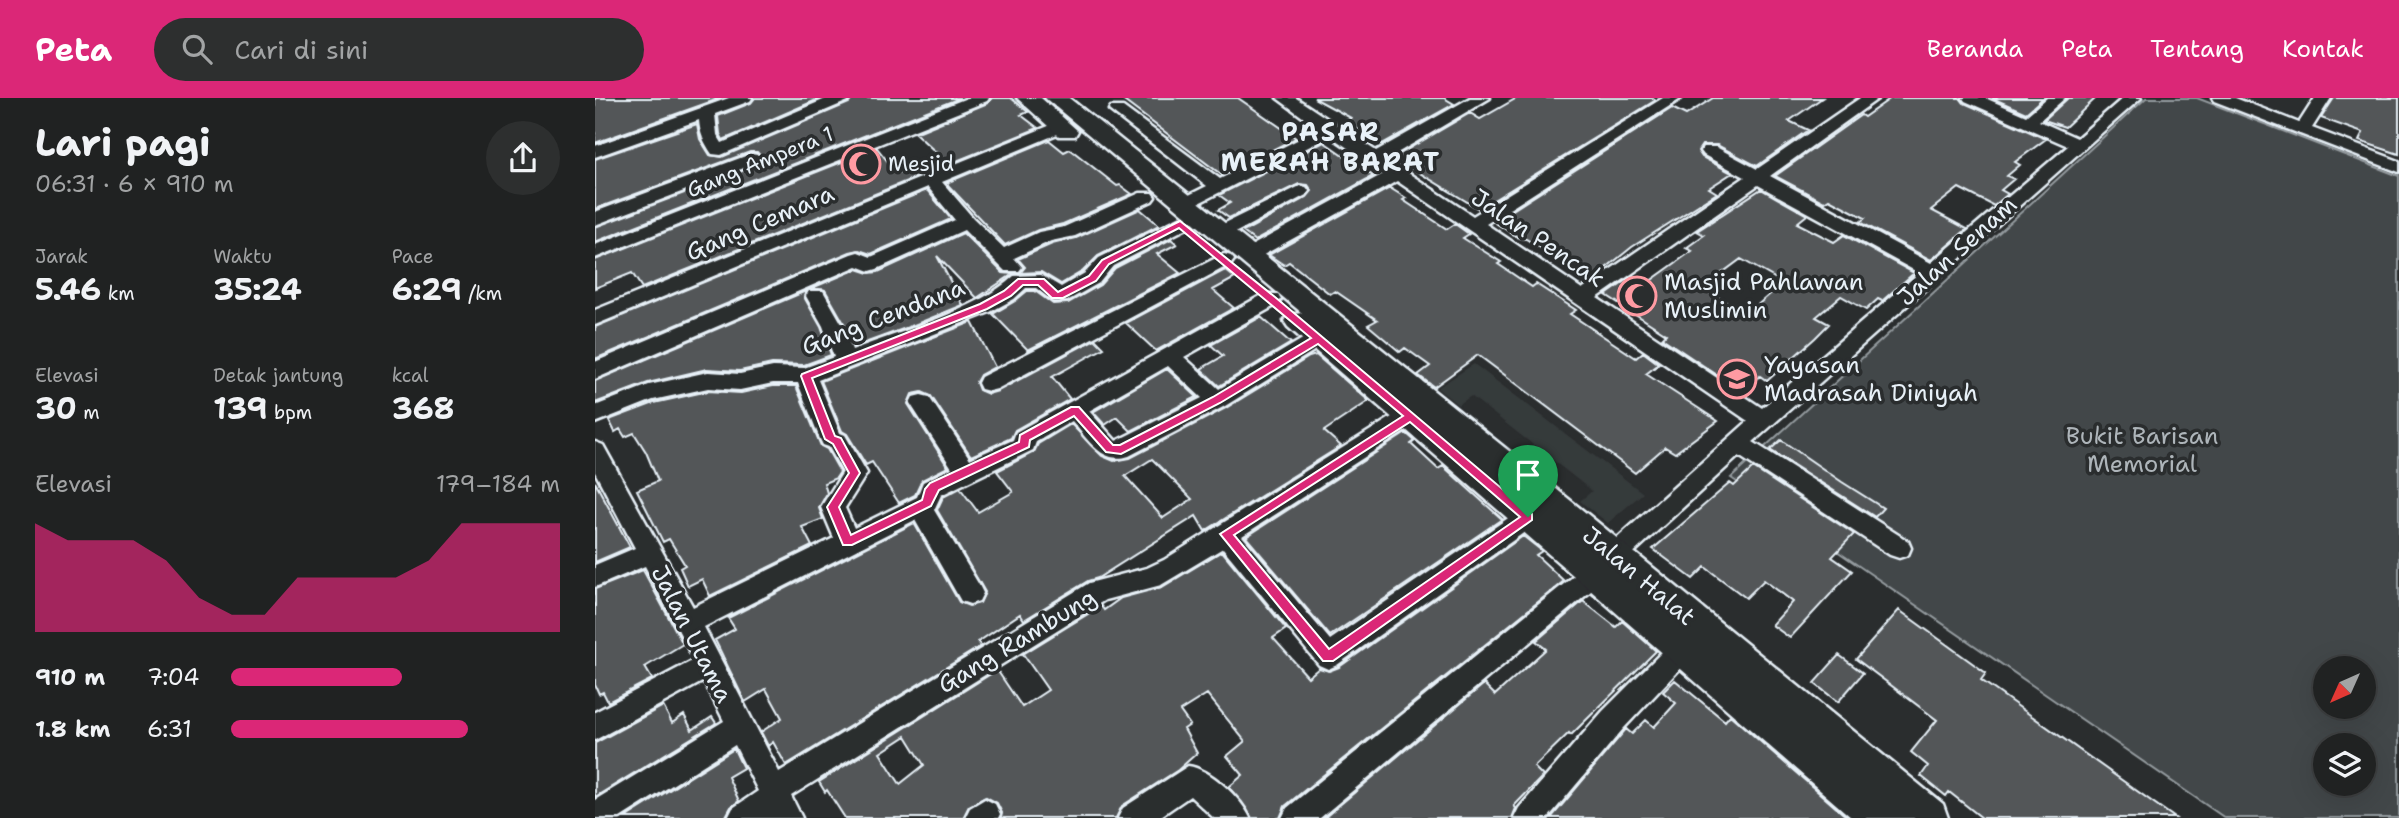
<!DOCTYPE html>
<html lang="id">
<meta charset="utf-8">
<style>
:root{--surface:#202222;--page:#2d2f2f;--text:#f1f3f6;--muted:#a2a4a5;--line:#3d3f40;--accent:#db2777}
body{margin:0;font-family:"Shantell Sans",sans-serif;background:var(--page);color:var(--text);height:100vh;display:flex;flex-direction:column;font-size:26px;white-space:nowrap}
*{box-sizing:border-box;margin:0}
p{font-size:23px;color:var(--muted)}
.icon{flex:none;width:38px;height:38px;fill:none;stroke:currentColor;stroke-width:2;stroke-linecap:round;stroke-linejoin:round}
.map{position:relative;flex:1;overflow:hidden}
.panel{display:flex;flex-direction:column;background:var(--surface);width:595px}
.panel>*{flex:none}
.needle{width:46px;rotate:225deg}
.tools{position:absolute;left:1718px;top:558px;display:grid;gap:14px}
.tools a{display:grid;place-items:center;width:63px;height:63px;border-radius:50%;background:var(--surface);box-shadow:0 7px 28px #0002,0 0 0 2px var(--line);font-size:35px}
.pin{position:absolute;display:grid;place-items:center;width:60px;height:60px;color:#fff;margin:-72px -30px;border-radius:50% 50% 50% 0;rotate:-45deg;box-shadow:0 0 7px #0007}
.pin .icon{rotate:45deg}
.round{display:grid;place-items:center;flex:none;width:74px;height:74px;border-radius:37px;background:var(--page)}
.summary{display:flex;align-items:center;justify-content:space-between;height:119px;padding:0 35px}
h1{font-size:38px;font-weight:700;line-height:52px}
.metrics{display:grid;grid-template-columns:repeat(3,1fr);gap:10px;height:119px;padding:7px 35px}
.metrics div{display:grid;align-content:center}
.metrics b{font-size:30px;font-weight:700}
.metrics small{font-size:19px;font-weight:400}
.metrics p{font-size:19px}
.chart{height:196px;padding:14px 35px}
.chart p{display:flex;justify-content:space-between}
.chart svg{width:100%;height:126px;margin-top:7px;fill:var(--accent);opacity:.7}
ul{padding:0 35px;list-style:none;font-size:23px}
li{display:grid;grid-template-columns:112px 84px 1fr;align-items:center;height:52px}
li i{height:18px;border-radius:9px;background:var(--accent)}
header{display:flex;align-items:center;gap:42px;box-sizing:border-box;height:98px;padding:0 35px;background:var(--accent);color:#fff}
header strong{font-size:33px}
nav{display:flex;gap:38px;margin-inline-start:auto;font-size:24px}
.search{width:490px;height:63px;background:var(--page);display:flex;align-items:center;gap:18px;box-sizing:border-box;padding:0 24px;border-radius:38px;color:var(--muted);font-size:26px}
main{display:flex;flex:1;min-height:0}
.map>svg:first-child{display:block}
.built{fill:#363a3b}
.green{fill:#424648;stroke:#959ca0;stroke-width:2;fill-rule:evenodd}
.building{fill:#535759;stroke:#e8f1f8;stroke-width:2;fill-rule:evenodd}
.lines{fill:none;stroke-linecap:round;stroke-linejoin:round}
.minor-casing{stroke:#e8f1f8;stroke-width:5}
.major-casing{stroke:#e8f1f8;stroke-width:5}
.minor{fill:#2a2d2e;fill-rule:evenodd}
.major{fill:#2a2d2e;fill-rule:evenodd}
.route{fill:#db2777;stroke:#fff;stroke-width:2;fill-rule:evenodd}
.labels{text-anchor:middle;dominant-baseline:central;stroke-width:7;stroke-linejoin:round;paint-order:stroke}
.far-street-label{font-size:21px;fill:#e8f1f8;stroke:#2a2d2e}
.far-poi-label{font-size:21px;fill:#e8f1f8;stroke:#2a2d2e;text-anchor:start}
.street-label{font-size:24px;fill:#e8f1f8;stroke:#2a2d2e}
.poi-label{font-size:24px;fill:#e8f1f8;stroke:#2a2d2e;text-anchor:start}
.park-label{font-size:24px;fill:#aeb5ba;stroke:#2a2d2e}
.far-district-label{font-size:26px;font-weight:bold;letter-spacing:2px;fill:#e8f1f8;stroke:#2a2d2e}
</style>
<header>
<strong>Peta</strong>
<div class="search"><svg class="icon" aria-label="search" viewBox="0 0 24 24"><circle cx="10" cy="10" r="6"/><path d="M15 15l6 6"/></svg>Cari di sini</div>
<nav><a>Beranda</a><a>Peta</a><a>Tentang</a><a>Kontak</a></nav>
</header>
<main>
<section class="panel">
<div class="summary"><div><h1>Lari pagi</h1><p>06:31 · 6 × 910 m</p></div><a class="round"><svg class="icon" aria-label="share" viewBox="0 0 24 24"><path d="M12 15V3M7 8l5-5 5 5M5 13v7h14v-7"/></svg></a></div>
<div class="metrics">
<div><p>Jarak</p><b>5.46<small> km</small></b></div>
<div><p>Waktu</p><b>35:24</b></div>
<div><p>Pace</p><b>6:29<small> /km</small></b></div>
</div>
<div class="metrics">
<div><p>Elevasi</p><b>30<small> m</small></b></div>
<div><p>Detak jantung</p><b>139<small> bpm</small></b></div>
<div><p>kcal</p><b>368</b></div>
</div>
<div class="chart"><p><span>Elevasi</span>179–184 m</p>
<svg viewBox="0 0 160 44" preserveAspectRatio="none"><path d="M0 44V6L10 12L20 12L30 12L40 19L50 32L60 38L70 38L80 25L90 25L100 25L110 25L120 19L130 6L140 6L150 6L160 6V44z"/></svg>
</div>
<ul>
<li><b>910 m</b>7:04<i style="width:52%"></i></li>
<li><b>1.8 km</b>6:31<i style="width:72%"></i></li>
</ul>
</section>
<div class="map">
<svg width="1804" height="720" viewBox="0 0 1804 720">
<rect width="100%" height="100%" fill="#2a2d2e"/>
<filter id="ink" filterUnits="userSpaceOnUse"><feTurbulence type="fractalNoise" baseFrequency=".0143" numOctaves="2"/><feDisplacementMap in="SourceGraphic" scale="14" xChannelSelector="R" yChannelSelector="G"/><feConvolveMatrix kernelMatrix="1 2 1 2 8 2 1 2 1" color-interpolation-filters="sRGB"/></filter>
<g filter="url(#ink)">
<path class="built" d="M 879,266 L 1048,395 L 1013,425 L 985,403 L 997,393 L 876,298 L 863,307 L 842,290 Z"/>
<path class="green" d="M 1551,0 L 1602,0 L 1804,78 L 1804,720 L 1630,720 L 1136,380 ZM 1731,570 L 1769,570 L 1769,609 L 1731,609 ZM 1731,648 L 1769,648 L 1769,686 L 1731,686 Z"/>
<path class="building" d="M 0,0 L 126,0 L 0,45 Z
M 160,0 L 226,0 L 128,42 L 125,36 L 123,18 L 156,5 Z
M 258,0 L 365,0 L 0,144 L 0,129 L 163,67 L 168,61 L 162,54 L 155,54 L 0,111 L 0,61 L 102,26 L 105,41 L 115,57 L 127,59 L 254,5 Z
M 397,0 L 416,0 L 433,14 L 426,17 L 443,30 L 47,190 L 37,175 L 0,190 L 0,162 L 282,50 L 302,75 L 345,58 L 320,35 L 393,5 Z
M 525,0 L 643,0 L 701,40 L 627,77 Z
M 719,0 L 849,0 L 859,6 L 787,46 L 750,23 L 756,20 Z
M 922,0 L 1058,0 L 1061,2 L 884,111 L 805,63 L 809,61 L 803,57 L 875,15 L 885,21 Z
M 1118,0 L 1227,0 L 1194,23 L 1213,32 L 1162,68 L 1122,47 L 1107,47 L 1103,53 L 1107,59 L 1137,75 L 1114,90 L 1122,95 L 1037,149 L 1001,178 L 953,150 L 949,152 L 931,141 L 924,140 L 899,124 L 1077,10 L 1091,17 Z
M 1296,0 L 1365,0 L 1369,5 L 1451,41 L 1420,64 L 1425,67 L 1412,78 L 1419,81 L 1406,92 L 1413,96 L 1399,108 L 1364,90 L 1336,112 L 1372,131 L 1336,162 L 1265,124 L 1270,120 L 1234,101 L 1229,104 L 1180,78 L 1266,17 L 1269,19 Z
M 1397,0 L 1448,0 L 1431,15 Z
M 1473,0 L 1501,0 L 1470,29 L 1449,22 Z
M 1739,0 L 1804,0 L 1804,56 L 1764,43 L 1768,35 L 1726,20 Z
M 454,42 L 469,54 L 475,51 L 522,88 L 525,87 L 537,96 L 468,126 L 443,132 L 410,147 L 351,85 Z
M 729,44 L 778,78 L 660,143 L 648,134 L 712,99 L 717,93 L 713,87 L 704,86 L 634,120 L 623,112 L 635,105 L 624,97 Z
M 795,90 L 811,100 L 808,102 L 852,131 L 860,126 L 874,136 L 868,140 L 906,164 L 903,166 L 937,189 L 941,186 L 981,212 L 975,216 L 1041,260 L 1048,254 L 1064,266 L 1051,276 L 1123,323 L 1080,355 L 1070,349 L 1040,375 L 883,257 L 839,289 L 823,277 L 835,268 L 810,250 L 805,254 L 773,227 L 782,222 L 740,193 L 735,196 L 694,164 L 689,167 L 674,157 Z
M 1166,91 L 1212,117 L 1202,125 L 1239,144 L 1249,137 L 1319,175 L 1287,203 L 1283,201 L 1271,212 L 1246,198 L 1221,219 L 1234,226 L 1220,240 L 1172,283 L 1165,278 L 1146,293 L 1067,240 L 1071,236 L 1011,197 L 1038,178 L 1051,186 L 1097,153 L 1091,150 L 1109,137 L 1102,133 ZM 1146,161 L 1188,185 L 1152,216 L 1107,190 Z
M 332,92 L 356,121 L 276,156 L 264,152 L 255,154 L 0,261 L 0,229 Z
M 545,111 L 564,127 L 503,158 L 488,173 L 466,186 L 446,174 L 425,175 L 430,169 L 423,161 L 457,146 L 481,140 Z
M 368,135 L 408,175 L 418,176 L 382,200 L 342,158 L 368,207 L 319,227 L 259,249 L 250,227 L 230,192 L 217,190 L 262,171 L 274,175 L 283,174 Z
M 576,141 L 582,146 L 562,156 L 585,175 L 433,252 L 398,216 L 420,203 L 432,193 L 440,193 L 458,206 L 473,205 L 505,187 L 520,170 Z
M 630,172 L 640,180 L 618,192 L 639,210 L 561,253 L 531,225 Z
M 211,193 L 209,199 L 226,229 L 236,257 L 209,267 L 177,266 L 145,273 L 112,271 L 53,285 L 0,305 L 0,283 Z
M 666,219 L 696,245 L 624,288 L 606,271 L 628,258 L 616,247 Z
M 377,224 L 400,269 L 385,277 L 381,284 L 384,292 L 393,296 L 403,293 L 500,241 L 509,250 L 457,279 L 475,301 L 420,332 L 416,340 L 376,358 L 336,298 L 327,294 L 317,296 L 313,306 L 353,369 L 327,382 L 320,397 L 304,405 L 277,364 L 271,367 L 252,336 L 247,333 L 226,283 Z
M 721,257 L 774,303 L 729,333 L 746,348 L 610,433 L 601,418 L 503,480 L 493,483 L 429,522 L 425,516 L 383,544 L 386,548 L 191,667 L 178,644 L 173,648 L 166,634 L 187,620 L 171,591 L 150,604 L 120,542 L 140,531 L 133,520 L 319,425 L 364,504 L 374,508 L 385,505 L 390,494 L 342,412 L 348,399 L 365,390 L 383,414 L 418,394 L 402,373 L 439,354 L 443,346 L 476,326 L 507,358 L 519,363 L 535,360 L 631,310 L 714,259 ZM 557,361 L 597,401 L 568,420 L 530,378 Z
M 572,271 L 602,299 L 536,333 L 522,319 L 510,327 L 498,314 Z
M 178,288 L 201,288 L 226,348 L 232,351 L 245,374 L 241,380 L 229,385 L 232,395 L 224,410 L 228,421 L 207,429 L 217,448 L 115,498 L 107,481 L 93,488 L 85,470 L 90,467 L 74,441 L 68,444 L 42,392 L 63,383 L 51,354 L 39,335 L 30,339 L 25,331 L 20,334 L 14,322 L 59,305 L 113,293 L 146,295 Z
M 811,335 L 820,343 L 816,346 L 843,371 L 848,368 L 907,421 L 735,538 L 651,439 Z
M 1186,342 L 1247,384 L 1288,410 L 1280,419 L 1175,352 Z
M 1158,370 L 1259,436 L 1237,459 L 1257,473 L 1195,540 L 1177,527 L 1198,504 L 1169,482 L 1151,500 L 1110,469 L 1098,481 L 1058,451 L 1135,385 L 1139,388 Z
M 0,384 L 35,449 L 0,464 Z
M 928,438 L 947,453 L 941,457 L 969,483 L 690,708 L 685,720 L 657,720 L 634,689 L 648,677 L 632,658 L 650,643 L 612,596 L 585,613 L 595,627 L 589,631 L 602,655 L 583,672 L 527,708 L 521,720 L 406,720 L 407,715 L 402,705 L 391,699 L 374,708 L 368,720 L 250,720 L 232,692 L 230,694 L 224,684 L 402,572 L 427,609 L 453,592 L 428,556 L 506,508 L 509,512 L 526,500 L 567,489 L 627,453 L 691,531 L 678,540 L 713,579 L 724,570 L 734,573 L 744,569 ZM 311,638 L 329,667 L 305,686 L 285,655 Z
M 48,472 L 88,546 L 50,569 L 57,581 L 13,604 L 8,594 L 4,596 L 0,587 L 0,491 Z
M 988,503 L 1021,529 L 1027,523 L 1061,553 L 976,637 L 974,635 L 939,669 L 948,678 L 919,708 L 921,710 L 917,720 L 729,720 L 889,586 L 900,597 L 951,551 L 941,543 Z
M 1304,512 L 1391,575 L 1386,582 L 1580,720 L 1387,720 L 1354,694 L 1351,698 L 1326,678 L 1333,668 L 1316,654 L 1342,622 L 1261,561 Z
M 1244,557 L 1268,575 L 1243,604 L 1219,585 Z
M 1080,582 L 1130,623 L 1135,617 L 1253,720 L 956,720 L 1031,631 L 1037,636 L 1051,622 L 1059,629 L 1081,605 L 1068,594 Z
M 68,608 L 77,625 L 89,617 L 97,632 L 117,619 L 121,625 L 0,699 L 0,645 Z
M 139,651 L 148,670 L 133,679 L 144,703 L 136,709 L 130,720 L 30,720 Z"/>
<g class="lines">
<defs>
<path id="minor" d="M 134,0 L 157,0 L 155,3 L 120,16 L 122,37 L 127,45 L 233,0 L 255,0 L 253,3 L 126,57 L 117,56 C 109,44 105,36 104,22 L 0,59 L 0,48 Z
M 372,0 L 394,0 L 392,3 L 0,160 L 0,147 Z
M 682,0 L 701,0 L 781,53 L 875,0 L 895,0 L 792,61 L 878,118 L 1068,0 L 1087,0 L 891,126 L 987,191 L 1150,79 L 1109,57 L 1106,53 L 1109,49 L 1121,49 L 1162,71 L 1265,0 L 1284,0 L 1175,78 L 1336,165 L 1473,48 L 1370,3 L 1368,0 L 1390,0 L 1431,18 L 1452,0 L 1470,0 L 1444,23 L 1482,40 L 1528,0 L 1546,0 L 1158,344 L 1313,443 L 1316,450 L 1313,457 L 1304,460 L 1295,457 L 1144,358 L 1008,483 L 725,720 L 687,720 L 692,710 L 990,469 L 1153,323 L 802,83 L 661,161 L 647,161 L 644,157 L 647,153 L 790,75 L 735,38 L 590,112 L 584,110 L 581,106 L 584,102 L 612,88 L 514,12 L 516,9 L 528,9 L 625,81 L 724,31 ZM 1163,87 L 1324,175 L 1167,310 L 1002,200 Z
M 1617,0 L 1640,0 L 1704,25 L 1720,0 L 1736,0 L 1717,30 L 1804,63 L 1804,74 L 1619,3 Z
M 466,23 L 472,24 L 474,28 L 472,32 L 347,84 L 378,120 L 409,150 L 444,134 L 469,129 L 545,95 L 557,95 L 560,99 L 557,103 L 480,138 L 456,143 L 419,160 L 427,169 L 424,173 L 410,173 L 369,132 L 282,171 L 275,173 L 262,168 L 0,281 L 0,264 L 256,156 L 263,154 L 276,159 L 360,122 L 333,89 L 0,227 L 0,212 Z
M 156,56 L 162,57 L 165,61 L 162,65 L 0,127 L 0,114 Z
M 705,88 L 711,89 L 714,93 L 711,97 L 634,138 L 620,138 L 618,134 L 620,130 Z
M 585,120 L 592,122 L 594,126 L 592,130 L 518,168 L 504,185 L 472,203 L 458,203 L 441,190 L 431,190 L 419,201 L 395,214 L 223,282 L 245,335 L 250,337 L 272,375 L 250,410 L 259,430 L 322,399 L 328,384 L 357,370 L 315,305 L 318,299 L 326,297 L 334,299 L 375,361 L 418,342 L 421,334 L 669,196 L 683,196 L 686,201 L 683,206 L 589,259 L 624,291 L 716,236 L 723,234 L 730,236 L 733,241 L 730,246 L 630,308 L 534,358 C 507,367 493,341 477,323 L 441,344 L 438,352 L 346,397 L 339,412 L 384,487 L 388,495 L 384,503 L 375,506 L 366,503 L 320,422 L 109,529 L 184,674 L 494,485 L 552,470 L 569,462 L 808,312 L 816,310 L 824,312 L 827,318 L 824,324 L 647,438 L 735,542 L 925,412 L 933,409 L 941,412 L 945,419 L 941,426 L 742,567 L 733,571 L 724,567 L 628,450 L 566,487 L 510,502 L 196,698 L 207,720 L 133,720 L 138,710 L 163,693 L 140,647 L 25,720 L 0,720 L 0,702 L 129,623 L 109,583 L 0,642 L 0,614 L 99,562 L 50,468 L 0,489 L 0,467 L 40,450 L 0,374 L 0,344 L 8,347 L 98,509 L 239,440 L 226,409 L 248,374 L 234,349 L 228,347 L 225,341 L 203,285 L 178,285 L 145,292 L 113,290 L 58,302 L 0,325 L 0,308 L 54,287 L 113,274 L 145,276 L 178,269 L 209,270 L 239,259 L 228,228 L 211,198 L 214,193 L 228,193 L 248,228 L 257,252 C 307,233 381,213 419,178 L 446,177 L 466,189 L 490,175 L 504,160 ZM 573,268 L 607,300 L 521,343 L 494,313 Z
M 629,156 L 636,158 L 639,162 L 636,166 L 402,291 L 394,293 L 386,291 L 383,285 L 386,279 Z
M 1087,539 L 1096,543 L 1100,551 L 1096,559 L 1028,631 L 953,720 L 919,720 L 924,710 L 1008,613 L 1078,543 Z
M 593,668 C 615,671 646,700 655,720 L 619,720 L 595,698 L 563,720 L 523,720 L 528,710 Z
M 390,701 L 400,706 L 405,716 L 403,720 L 370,720 L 375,710 Z"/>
<path id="major" d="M 422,0 L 446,0 L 483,33 L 480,38 L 464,38 Z
M 450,0 L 474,0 L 991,415 L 1348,706 L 1353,720 L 1257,720 L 693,229 L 689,223 L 693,217 L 707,215 Z"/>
</defs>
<use href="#minor" class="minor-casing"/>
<use href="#major" class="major-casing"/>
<use href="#minor" class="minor"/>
<use href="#major" class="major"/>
</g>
</g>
<path class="route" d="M 585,123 L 680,199 L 937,416 L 937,422 L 738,563 L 728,563 L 625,436 L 808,318 L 723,246 L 625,305 L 526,356 L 511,354 L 479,318 L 435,342 L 434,349 L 344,392 L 336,408 L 257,447 L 248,447 L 232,409 L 254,375 L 238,346 L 230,341 L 206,278 L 207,276 L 385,206 L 409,193 L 423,181 L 449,181 L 463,194 L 494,178 L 507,162 ZM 584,130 L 716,240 L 618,299 L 525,347 L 518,347 L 484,309 L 476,309 L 425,337 L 424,344 L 335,385 L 330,391 L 327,402 L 256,437 L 244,409 L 265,375 L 246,340 L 240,338 L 217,280 L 392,211 L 416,198 L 428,187 L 443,187 L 457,200 L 468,200 L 501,183 L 514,166 ZM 815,324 L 925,419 L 734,551 L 639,437 Z"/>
<defs>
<symbol id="mosque-ring" viewBox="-11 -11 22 22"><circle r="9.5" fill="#2a2d2e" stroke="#ff9aa2" stroke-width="1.5"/><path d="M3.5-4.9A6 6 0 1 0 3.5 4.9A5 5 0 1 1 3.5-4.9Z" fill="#ff9aa2"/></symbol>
<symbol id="school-ring" viewBox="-11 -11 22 22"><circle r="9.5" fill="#2a2d2e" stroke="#ff9aa2" stroke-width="1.5"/><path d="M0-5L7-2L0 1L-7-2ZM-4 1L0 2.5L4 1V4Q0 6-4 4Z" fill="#ff9aa2"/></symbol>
</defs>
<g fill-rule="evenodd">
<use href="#mosque-ring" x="244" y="44" width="44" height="44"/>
<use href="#mosque-ring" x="1020" y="176" width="44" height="44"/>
<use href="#school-ring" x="1120" y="259" width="44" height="44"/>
</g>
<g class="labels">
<g class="far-street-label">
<text transform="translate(165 64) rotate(-22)">Gang Ampera 1</text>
</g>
<g class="far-poi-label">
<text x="293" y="66">Mesjid</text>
</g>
<g class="street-label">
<text transform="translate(165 125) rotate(-23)">Gang Cemara</text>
<text transform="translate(943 140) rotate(34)">Jalan Pencak</text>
<text transform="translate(1362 153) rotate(-42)">Jalan Senam</text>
<text transform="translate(288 219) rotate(-21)">Gang Cendana</text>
<text transform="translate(1044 478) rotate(40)">Jalan Halat</text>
<text transform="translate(97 536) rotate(63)">Jalan Utama</text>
<text transform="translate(422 543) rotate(-31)">Gang Rambung</text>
</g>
<g class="poi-label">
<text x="1069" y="184">Masjid Pahlawan<tspan x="1069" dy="28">Muslimin</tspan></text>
<text x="1169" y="267">Yayasan<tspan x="1169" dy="28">Madrasah Diniyah</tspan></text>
</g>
<g class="park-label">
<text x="1547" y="338">Bukit Barisan<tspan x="1547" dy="28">Memorial</tspan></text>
</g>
<g class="far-district-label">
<text x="736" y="33">PASAR<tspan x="736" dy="30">MERAH BARAT</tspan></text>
</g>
</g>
</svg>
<div class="tools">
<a><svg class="needle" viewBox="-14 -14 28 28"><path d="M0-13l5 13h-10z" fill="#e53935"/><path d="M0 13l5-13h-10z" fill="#a2a4a5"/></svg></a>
<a><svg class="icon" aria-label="layers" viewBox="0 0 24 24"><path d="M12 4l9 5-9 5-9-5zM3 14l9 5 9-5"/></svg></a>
</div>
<div class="pin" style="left:933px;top:419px;background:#1e9e55"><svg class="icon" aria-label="arrive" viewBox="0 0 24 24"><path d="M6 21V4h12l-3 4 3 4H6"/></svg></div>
</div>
</main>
